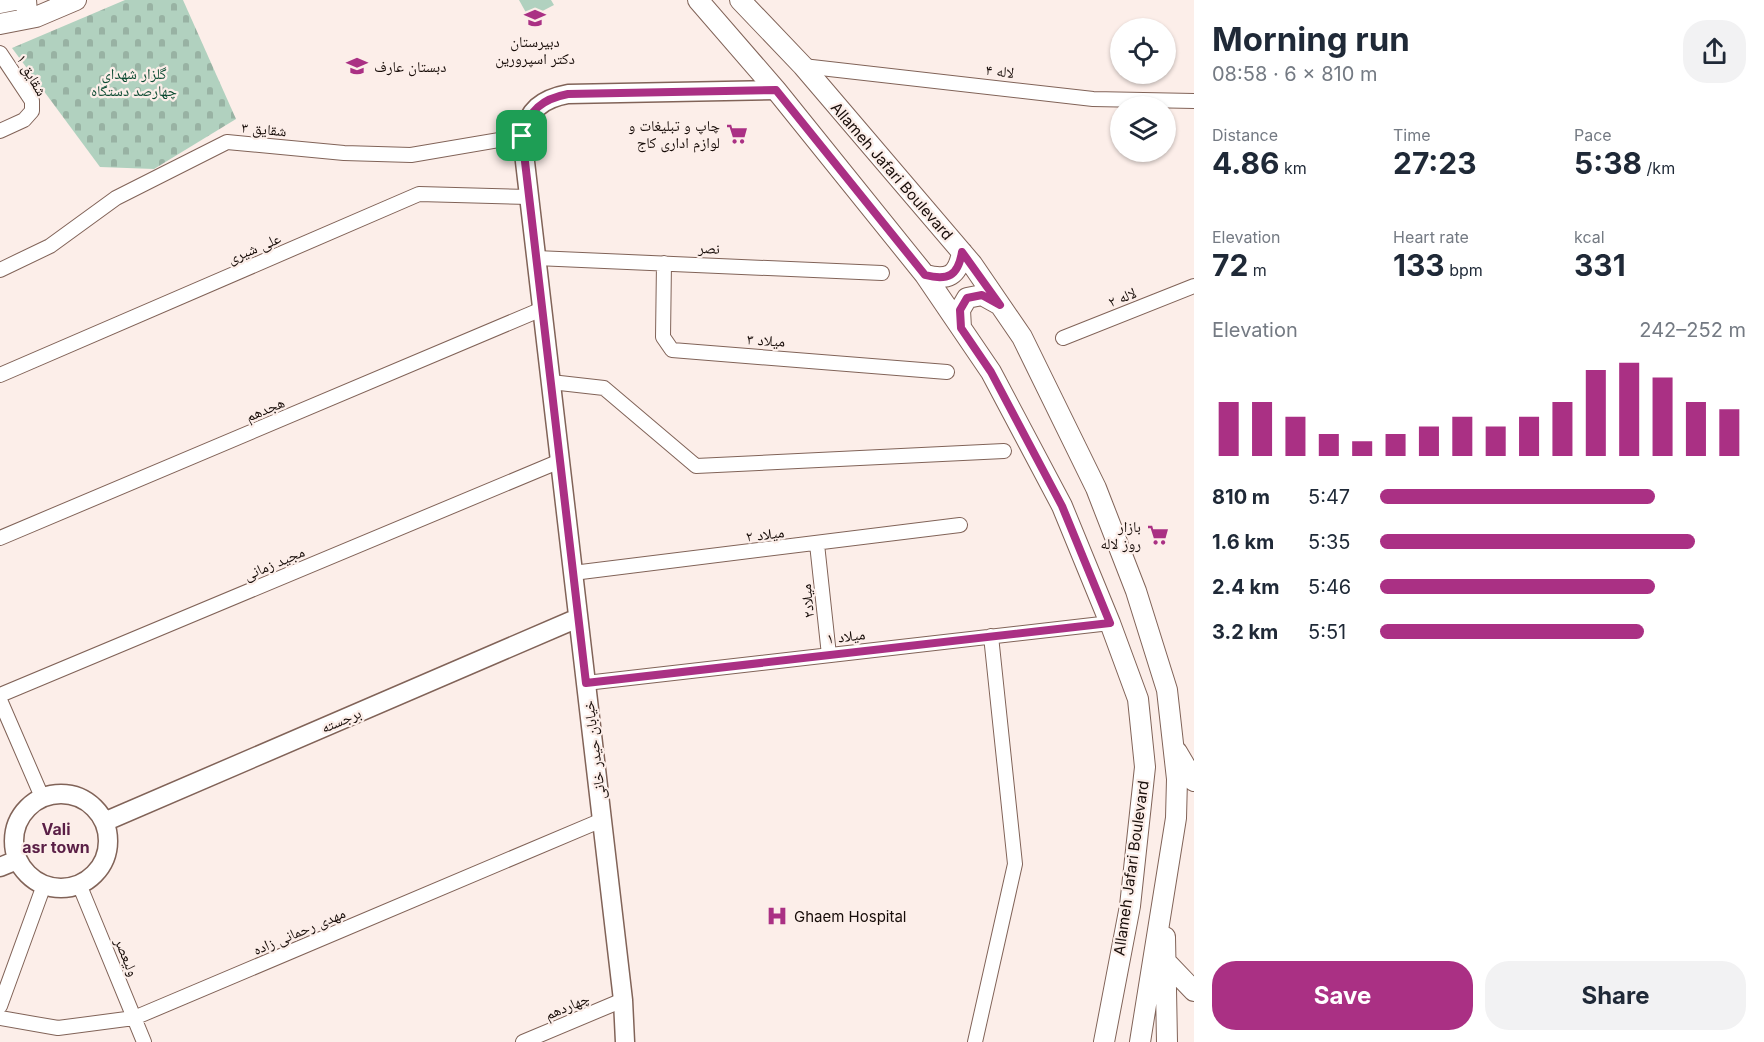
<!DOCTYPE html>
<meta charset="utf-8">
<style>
:root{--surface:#fff;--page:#f2f2f3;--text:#1f2937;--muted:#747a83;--accent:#aa3084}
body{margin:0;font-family:Inter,"Noto Naskh Arabic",sans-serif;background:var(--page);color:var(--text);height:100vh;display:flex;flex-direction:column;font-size:22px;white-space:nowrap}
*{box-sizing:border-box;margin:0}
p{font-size:20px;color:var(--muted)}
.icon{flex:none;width:33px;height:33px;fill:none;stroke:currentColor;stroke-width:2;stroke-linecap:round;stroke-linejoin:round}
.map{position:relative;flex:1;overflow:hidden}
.drawer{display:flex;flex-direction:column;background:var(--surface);width:570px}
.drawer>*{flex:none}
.fabs{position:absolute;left:1110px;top:18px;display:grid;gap:12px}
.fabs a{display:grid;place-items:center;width:66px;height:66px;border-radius:50%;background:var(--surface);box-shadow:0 2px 4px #0004;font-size:30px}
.pin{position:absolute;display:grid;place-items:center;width:51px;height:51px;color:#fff;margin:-26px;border-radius:12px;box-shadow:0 3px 9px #0006}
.round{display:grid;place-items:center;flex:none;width:63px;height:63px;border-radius:24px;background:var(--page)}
.head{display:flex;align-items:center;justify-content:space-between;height:102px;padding:0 18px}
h1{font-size:33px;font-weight:700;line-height:45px}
.metrics{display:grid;grid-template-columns:repeat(3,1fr);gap:9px;height:102px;padding:6px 18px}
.metrics div{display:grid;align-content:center}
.metrics b{font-size:30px;font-weight:700}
.metrics small{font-size:16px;font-weight:400}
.metrics p{font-size:16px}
.chart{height:168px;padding:12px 18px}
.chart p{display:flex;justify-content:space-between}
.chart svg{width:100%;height:108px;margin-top:6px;stroke:var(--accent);stroke-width:6}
.action{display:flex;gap:12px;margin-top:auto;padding:12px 18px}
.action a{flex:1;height:69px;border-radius:24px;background:var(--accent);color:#fff;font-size:24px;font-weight:700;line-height:69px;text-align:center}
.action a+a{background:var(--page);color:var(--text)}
ul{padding:0 18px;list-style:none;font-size:20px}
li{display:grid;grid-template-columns:96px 72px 1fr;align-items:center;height:45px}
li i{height:15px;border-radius:8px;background:var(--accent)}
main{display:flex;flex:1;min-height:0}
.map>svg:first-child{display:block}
.cemetery{fill:url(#cemetery-stones)}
.pitch{fill:#b1d1bf}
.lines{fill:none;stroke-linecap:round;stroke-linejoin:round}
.minor-casing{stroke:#816358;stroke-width:16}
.tertiary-casing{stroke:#816358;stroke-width:21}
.secondary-casing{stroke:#816358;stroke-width:22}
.minor{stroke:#fff;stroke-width:14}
.tertiary{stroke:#fff;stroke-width:18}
.secondary{stroke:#fff;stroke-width:20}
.route-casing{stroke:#fff;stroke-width:12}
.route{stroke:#aa3084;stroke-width:8}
.labels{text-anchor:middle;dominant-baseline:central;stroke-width:4.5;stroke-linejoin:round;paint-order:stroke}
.poi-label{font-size:15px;fill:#170c08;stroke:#fceee9;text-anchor:start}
.street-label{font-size:15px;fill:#170c08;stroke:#fceee9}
.park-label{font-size:15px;fill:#0c4b32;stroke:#fceee9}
.neighbourhood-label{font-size:16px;font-weight:bold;fill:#5a1f46;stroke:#fceee9}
</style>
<main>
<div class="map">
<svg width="1194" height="1042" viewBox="0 0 1194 1042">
<defs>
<pattern id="cemetery-stones" width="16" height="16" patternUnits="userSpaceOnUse" patternTransform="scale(1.5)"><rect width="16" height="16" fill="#b1d1bf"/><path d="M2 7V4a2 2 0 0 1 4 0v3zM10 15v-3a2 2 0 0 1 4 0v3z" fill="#98b2a3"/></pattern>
</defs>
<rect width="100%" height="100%" fill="#fceee9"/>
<path class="cemetery" d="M 125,0 L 183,0 L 236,119 L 154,169 L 100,167 L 12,48 Z"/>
<path class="pitch" d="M 519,0 L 551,0 L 554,5 L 529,18 Z"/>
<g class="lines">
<defs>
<path id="minor" d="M 0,53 L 32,101 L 32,111 L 24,120 L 0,131
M 803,66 L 1093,99 L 1194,101
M 536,258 L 882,273
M 664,263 L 663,337 L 672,350 L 947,372
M 0,270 L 50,246 L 116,198 L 227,142 L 344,153 L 411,155 L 522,136
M 1063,338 L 1194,286
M 0,375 L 419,194 L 529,197
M 551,382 L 604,388 L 696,466 L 1004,451
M 0,538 L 542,309
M 817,544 L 829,655
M 573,573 L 960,525
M 586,683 L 1110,623
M 0,695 L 560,461
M 0,700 L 42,797
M 79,884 L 144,1042
M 0,1006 L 44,885
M 0,1018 L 58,1028 L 134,1018 L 602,820
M 523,1042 L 623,1000
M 975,1042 L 1015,864 L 991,636"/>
<path id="tertiary" d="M14 841a47 47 0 1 1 94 0a47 47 0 1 1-94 0Z
M 104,822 L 578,618
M 0,867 L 17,860
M 625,1042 L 623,1000 L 522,136 C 529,110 541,99 568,94 L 776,90"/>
<path id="secondary" d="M 26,0 L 27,13 L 36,17
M 698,0 L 776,90 L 925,275 L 991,372 L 1062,506 L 1110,623 L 1138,699 L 1145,767 L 1130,906 L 1104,1042
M 740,0 L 803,66 L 972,264 L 1022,337 L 1096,488 L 1136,591 L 1167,690 L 1177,779 L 1176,818 L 1140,1042
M 0,3 L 15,0
M 0,24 L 36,17 L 76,0
M 925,275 C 948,281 958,276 962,252
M 961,328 L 960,310 L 967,298 L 982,295 L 1000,305
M 1177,752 L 1194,781
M 1165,937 L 1167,1042
M 1168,964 L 1194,991"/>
</defs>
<use href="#minor" class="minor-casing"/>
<use href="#tertiary" class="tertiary-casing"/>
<use href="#secondary" class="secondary-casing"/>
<use href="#minor" class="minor"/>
<use href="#tertiary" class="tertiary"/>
<use href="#secondary" class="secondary"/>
</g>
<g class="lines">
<defs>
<path id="route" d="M 776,90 L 925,275 C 948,281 958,276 962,252 L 1000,305 L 982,295 L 967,298 L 960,310 L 961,328 L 991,372 L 1062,506 L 1110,623 L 586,683 L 522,136 C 529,110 542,99 568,94 Z"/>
</defs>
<use href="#route" class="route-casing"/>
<use href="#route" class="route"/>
</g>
<defs>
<symbol id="school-bare" viewBox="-9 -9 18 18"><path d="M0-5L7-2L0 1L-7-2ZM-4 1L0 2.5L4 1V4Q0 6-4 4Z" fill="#aa3084" stroke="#fceee9" stroke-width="2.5" paint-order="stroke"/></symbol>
<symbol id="supermarket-bare" viewBox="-9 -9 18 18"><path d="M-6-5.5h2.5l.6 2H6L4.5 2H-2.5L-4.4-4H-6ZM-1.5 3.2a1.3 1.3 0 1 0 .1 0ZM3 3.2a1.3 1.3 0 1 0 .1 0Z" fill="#aa3084" stroke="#fceee9" stroke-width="2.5" paint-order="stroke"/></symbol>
<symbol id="hospital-bare" viewBox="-9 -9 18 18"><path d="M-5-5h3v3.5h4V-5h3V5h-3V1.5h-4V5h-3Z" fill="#aa3084" stroke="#fceee9" stroke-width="2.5" paint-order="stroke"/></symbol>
</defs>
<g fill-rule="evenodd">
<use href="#school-bare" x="520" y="3" width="30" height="30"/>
<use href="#school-bare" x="342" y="51" width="30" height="30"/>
<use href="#supermarket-bare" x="722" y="119" width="30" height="30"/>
<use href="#supermarket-bare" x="1143" y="520" width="30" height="30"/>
<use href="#hospital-bare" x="762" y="901" width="30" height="30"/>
</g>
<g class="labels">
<g class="poi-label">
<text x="535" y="41" text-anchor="middle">دبیرستان<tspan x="535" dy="17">دکتر اسپرورین</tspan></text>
<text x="374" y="66">دبستان عارف</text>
<text x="720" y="125" text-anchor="end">چاپ و تبلیغات و<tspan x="720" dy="17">لوازم اداری کاج</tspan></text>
<text x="1141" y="526" text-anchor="end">بازار<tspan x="1141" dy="17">روز لاله</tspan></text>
<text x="794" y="916">Ghaem Hospital</text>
</g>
<g class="street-label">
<text transform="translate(1000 71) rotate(7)">لاله ۴</text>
<text transform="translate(32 75) rotate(60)">شقایق ۱</text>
<text transform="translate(264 129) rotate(5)">شقایق ۳</text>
<text transform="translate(892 171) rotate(49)">Allameh Jafari Boulevard</text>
<text transform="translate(254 248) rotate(-23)">علی شیری</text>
<text transform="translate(709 248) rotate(2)">نصر</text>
<text transform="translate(1122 297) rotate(-22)">لاله ۲</text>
<text transform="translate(766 340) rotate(4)">میلاد ۳</text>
<text transform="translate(265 409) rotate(-23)">هجدهم</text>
<text transform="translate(765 534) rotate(-7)">میلاد ۲</text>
<text transform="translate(274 563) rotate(-23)">مجید زمانی</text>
<text transform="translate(807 601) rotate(-96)">میلاد۲</text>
<text transform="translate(846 636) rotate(-7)">میلاد ۱</text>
<text transform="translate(341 720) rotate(-23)">برجسته</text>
<text transform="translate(594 750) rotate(-97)">خیابان حیدر خانی</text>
<text transform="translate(1131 868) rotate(-82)">Allameh Jafari Boulevard</text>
<text transform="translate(299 931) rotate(-23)">مهدی رحمانی زاده</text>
<text transform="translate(127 957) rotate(68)">ولیعصر</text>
<text transform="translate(567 1006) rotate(-23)">چهاردهم</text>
</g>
<g class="park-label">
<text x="134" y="73">گلزار شهدای<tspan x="134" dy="17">چهارصد دستگاه</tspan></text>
</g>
<g class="neighbourhood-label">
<text x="56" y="829">Vali<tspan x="56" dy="18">asr town</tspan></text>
</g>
</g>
</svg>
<div class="fabs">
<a><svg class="icon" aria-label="locate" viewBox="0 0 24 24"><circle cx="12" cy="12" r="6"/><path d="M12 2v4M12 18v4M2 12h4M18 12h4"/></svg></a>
<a><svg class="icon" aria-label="layers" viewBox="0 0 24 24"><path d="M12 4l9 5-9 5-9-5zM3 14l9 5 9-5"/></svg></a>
</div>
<div class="pin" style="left:522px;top:136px;background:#1e9e55"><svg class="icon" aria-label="arrive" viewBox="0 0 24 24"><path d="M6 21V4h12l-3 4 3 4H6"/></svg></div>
</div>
<section class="drawer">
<div class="head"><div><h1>Morning run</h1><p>08:58 · 6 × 810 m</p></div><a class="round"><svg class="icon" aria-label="share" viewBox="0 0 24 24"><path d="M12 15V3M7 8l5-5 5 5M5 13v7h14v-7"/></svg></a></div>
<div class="metrics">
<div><p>Distance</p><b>4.86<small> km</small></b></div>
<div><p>Time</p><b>27:23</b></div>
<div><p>Pace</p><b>5:38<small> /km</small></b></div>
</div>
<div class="metrics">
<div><p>Elevation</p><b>72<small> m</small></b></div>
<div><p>Heart rate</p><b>133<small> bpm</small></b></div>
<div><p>kcal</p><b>331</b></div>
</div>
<div class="chart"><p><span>Elevation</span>242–252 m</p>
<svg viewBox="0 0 160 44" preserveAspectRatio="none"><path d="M5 44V22M15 44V22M25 44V28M35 44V35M45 44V38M55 44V35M65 44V32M75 44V28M85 44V32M95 44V28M105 44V22M115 44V9M125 44V6M135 44V12M145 44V22M155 44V25"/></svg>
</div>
<ul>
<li><b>810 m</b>5:47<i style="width:75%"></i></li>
<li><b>1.6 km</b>5:35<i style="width:86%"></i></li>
<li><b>2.4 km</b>5:46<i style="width:75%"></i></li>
<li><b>3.2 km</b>5:51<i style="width:72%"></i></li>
</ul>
<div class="action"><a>Save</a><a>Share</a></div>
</section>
</main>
